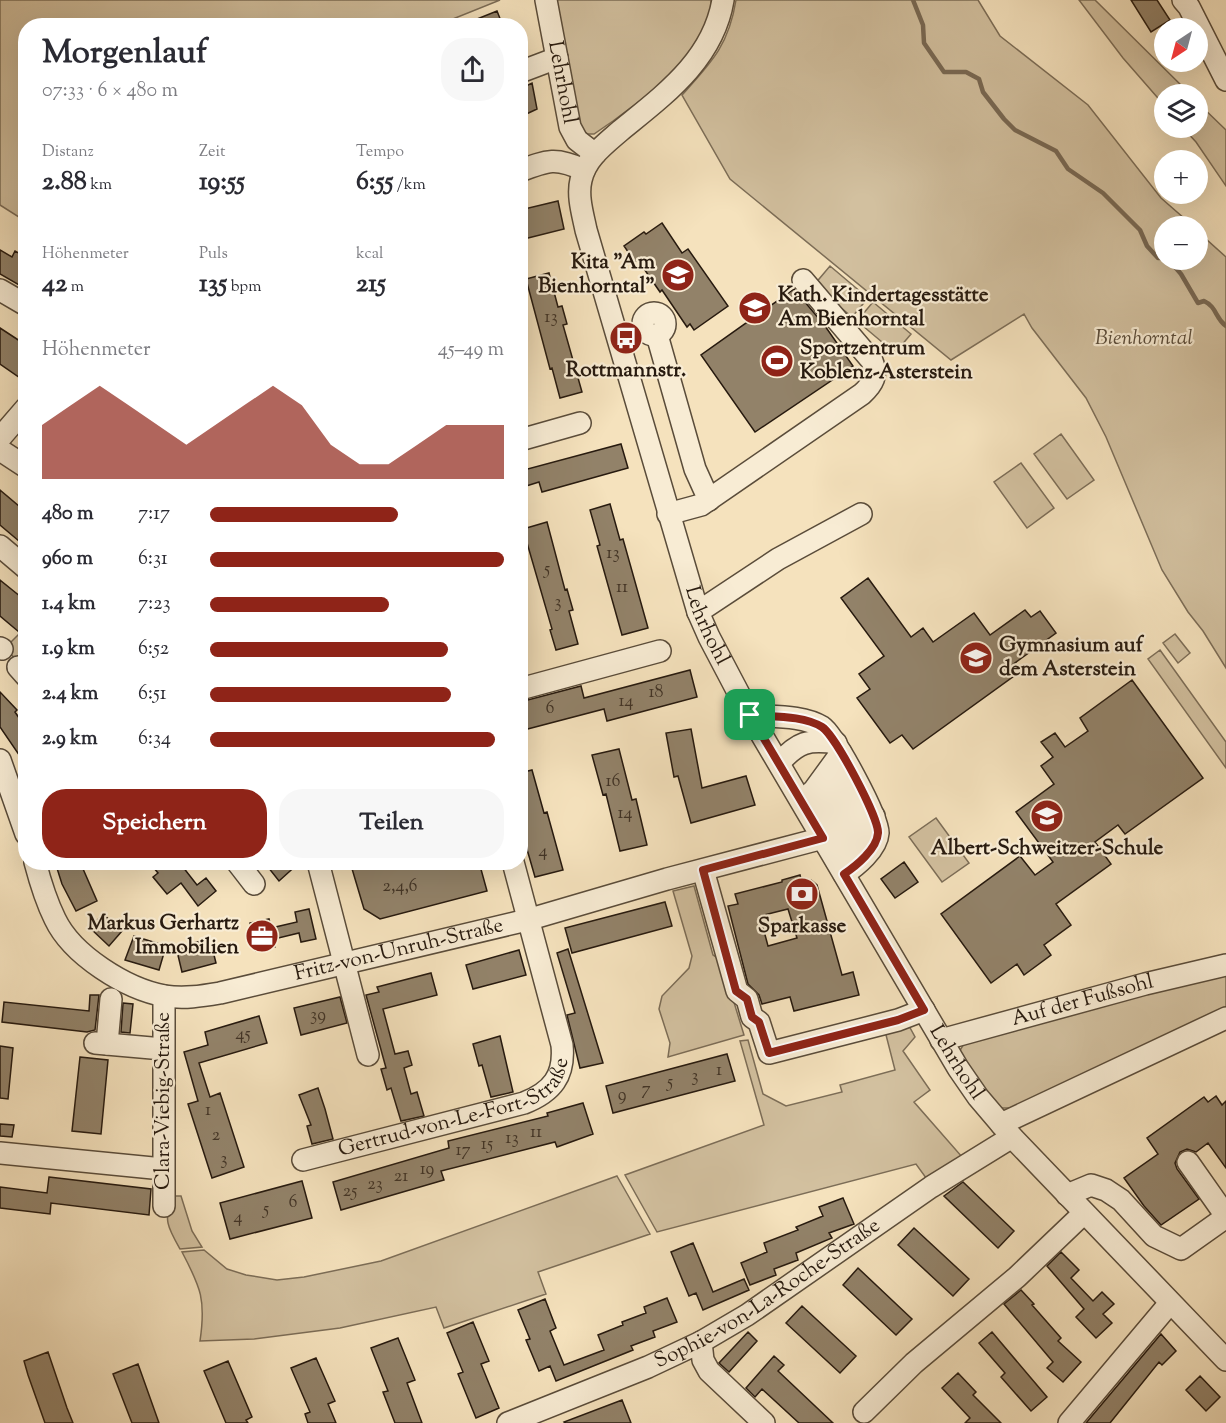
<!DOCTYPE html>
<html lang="de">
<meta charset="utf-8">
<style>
:root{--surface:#fff;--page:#f7f7f7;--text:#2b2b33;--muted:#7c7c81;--accent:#8f2418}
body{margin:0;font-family:"Sorts Mill Goudy",serif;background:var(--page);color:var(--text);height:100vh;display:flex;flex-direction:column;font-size:22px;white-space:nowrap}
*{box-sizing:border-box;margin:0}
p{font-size:20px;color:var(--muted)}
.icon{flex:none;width:33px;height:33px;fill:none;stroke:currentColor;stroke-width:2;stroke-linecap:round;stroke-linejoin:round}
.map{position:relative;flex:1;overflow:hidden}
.sheet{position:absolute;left:18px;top:18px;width:510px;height:852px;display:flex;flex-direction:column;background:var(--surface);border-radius:24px;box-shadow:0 6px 24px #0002}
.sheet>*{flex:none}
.needle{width:39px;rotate:216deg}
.controls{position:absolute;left:1154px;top:18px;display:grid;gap:12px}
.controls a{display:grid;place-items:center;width:54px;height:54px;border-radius:50%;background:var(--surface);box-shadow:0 6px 24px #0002;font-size:30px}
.pin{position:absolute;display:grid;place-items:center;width:51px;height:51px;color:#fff;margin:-26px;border-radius:12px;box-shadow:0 3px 9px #0006}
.round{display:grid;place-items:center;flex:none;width:63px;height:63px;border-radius:24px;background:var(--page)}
.summary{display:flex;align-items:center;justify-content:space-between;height:102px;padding:0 24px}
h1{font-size:33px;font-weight:700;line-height:45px}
.metrics{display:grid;grid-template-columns:repeat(3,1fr);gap:9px;height:102px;padding:6px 24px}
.metrics div{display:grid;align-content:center}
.metrics b{font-size:26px;font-weight:700}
.metrics small{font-size:16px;font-weight:400}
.metrics p{font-size:16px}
.chart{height:168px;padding:12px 24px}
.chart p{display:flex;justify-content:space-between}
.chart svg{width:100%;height:108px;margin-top:6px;fill:var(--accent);opacity:.7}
.cta{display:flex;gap:12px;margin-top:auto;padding:12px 24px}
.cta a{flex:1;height:69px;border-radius:24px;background:var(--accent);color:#fff;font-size:24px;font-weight:700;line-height:69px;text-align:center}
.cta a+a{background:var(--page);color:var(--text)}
ul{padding:0 24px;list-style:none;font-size:20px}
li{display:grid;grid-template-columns:96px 72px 1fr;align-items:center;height:45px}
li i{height:15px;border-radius:8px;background:var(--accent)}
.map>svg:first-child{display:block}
.green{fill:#d2c09f;stroke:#7c6d57;stroke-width:1.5}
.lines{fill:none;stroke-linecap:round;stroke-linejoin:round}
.stream{stroke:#796954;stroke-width:4.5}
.building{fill:#928269;stroke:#271a0f;stroke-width:1.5;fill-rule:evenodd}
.minor-casing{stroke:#5a4c3a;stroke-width:24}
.minor{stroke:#f8ecd4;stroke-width:21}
.route-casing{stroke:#fff;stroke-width:12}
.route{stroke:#8f2418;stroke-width:8}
.labels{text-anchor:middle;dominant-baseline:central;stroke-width:4.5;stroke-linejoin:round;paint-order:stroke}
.number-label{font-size:18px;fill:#423426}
.street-label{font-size:21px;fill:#271a0f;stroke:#f8ecd4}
.poi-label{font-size:21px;font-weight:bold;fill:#271a0f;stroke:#f8ecd4;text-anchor:start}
.park-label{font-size:21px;font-style:italic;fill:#5a4c3a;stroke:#f8ecd4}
</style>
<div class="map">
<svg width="1226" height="1423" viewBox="0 0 1226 1423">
<rect width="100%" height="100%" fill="#f5e2bd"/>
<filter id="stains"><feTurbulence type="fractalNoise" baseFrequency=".00333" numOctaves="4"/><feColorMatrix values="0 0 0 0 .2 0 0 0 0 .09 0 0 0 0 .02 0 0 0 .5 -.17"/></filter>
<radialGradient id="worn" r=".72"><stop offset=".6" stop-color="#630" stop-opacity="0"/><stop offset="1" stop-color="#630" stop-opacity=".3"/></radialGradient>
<path class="green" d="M 0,0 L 500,0 L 438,25 L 26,26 L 25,221 L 0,205 Z
M 553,0 L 711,0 L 711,22 L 673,76 L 613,121 L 594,134 L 587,134 L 577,124 Z
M 736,0 L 978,0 L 1000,36 L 1088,105 L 1161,198 L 1193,226 L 1164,226 L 1164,260 L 1197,260 L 1197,231 L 1226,257 L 1226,668 L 1203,631 L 1188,612 L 1162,570 L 1106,437 L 1086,398 L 1032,328 L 1024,314 L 951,360 L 730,179 L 682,95 C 711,63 729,45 736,0 Z
M 1079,0 L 1095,0 L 1190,94 L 1164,94 L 1164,105 L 1123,58 Z
M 1197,102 L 1226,130 L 1226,186 L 1196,142 L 1183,128 L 1197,128 Z
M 830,266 L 868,298 L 852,317 L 814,285 Z
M 873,302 L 911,334 L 895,353 L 857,321 Z
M 1061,434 L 1094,480 L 1067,499 L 1034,454 Z
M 1021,463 L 1054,508 L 1027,528 L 994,482 Z
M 25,628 L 25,659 L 20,664 L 5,648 Z
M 1175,634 L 1190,653 L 1178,663 L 1163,643 Z
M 1160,650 L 1226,742 L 1226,768 L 1148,659 Z
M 936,818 L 969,863 L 942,882 L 909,837 Z
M 694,886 L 713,955 L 721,960 L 744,1035 L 668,1057 L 670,1043 L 659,1009 L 662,996 L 689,968 L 692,956 L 673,891 Z
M 1226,971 L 1226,1012 L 1012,1108 L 1001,1108 L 996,1105 L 959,1052 L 965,1042 Z
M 908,1024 L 915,1037 L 903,1051 L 930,1090 L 914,1102 L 963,1158 L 929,1182 L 916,1164 L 657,1232 L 625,1175 L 764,1125 L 740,1041 L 748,1040 L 763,1094 L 786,1106 L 842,1092 L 840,1085 L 895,1070 L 885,1031 Z
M 617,1176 L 650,1234 L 538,1272 L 546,1294 L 444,1328 L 436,1307 L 340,1328 L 254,1339 L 200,1341 C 206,1300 201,1288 182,1252 L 204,1250 L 227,1269 L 246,1275 L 277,1280 L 304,1277 L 381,1261 Z
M 172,1196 L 181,1196 L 192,1231 L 202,1247 L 180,1249 C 168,1228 163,1220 172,1196 Z"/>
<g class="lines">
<path class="stream" d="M 913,0 L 923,25 L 924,43 L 944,72 L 966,72 L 979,79 L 983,92 L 1004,119 L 1015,130 L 1056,151 L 1068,169 L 1103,193 L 1140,230 L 1147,246 L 1158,258 L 1164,258
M 1169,260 L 1181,274 L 1198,303 L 1204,301 C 1217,307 1215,318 1226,326"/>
</g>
<path class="building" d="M 1131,0 L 1157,0 L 1170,20 L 1151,32 Z
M 497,11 L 503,26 L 462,26 L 462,25 Z
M 532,83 L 537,109 L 520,117 L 520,89 Z
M 558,201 L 564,229 L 520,240 L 520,210 Z
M 662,223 L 682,253 L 688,249 L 728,306 L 694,330 L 690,324 L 687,327 L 662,290 L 660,292 L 638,260 L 635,262 L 624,246 L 644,232 L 646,234 Z
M 0,250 L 12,257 L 15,251 L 26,257 L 26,289 L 0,274 Z
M 549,273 L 558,307 L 562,306 L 567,324 L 563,325 L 582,392 L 560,398 L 552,368 L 550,369 L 526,279 Z
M 794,289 L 825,326 L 853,366 L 755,432 L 701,355 Z
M 0,328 L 26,345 L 26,382 L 0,364 Z
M 621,444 L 628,468 L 542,492 L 539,482 L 520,488 L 520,471 Z
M 0,490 L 26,512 L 26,547 L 0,525 Z
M 610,504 L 620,540 L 623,539 L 648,628 L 622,635 L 597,546 L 600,545 L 590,510 Z
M 547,522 L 565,590 L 567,589 L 573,610 L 569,611 L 578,644 L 556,650 L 550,630 L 552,629 L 523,529 Z
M 868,578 L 911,637 L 923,628 L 933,642 L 974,613 L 990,635 L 1025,610 L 1031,617 L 1040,611 L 1056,633 L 1008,668 L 1014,676 L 913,749 L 902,735 L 890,743 L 857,698 L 870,689 L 859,674 L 884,656 L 841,598 Z
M 0,580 L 26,601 L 26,623 L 19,632 L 0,616 Z
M 690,670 L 697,697 L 607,721 L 604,709 L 520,731 L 520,702 L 581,686 L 584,698 Z
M 1132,680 L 1203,778 L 1125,834 L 1118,825 L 1095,842 L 1111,864 L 1056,904 L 1071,925 L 1044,945 L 1051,955 L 1024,975 L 1017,964 L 991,983 L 941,914 L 1020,856 L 1035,875 L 1053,862 L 1016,812 L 1054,784 L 1041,766 L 1053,757 L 1041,742 L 1055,733 L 1065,747 L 1088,731 L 1080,718 Z
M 0,692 L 17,710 L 15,712 L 26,728 L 26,765 L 0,727 Z
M 691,729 L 702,788 L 746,776 L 755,805 L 691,823 L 678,776 L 674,777 L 666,733 Z
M 619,749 L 632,800 L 636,799 L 647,845 L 620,851 L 606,794 L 603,795 L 592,755 Z
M 532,770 L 544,813 L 547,812 L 563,870 L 535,877 L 520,825 L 520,773 Z
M 55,862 L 80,862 L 97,901 L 76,911 L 62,884 Z
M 149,862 L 179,862 L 197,885 L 206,878 L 216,891 L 198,906 L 181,883 L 167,894 L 153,877 L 158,873 Z
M 264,862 L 300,862 L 279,881 Z
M 350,862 L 479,862 L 487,891 L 380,919 L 364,909 Z
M 904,862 L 918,882 L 895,898 L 881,879 Z
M 800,875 L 801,879 L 811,880 L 817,885 L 842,975 L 853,972 L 859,995 L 794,1011 L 790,997 L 762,1004 L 759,995 L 748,984 L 728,906 L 738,904 L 735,894 L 782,882 L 782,880 ZM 788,909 L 797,938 L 768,946 L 760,916 Z
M 665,902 L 672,926 L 572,953 L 565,928 Z
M 309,909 L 316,939 L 301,942 L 299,933 L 274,939 L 275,947 L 256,951 L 250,923 L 269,919 L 271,928 L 297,922 L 295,912 Z
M 103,914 L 122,931 L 109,946 L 90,928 Z
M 134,936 L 166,946 L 159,970 L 125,960 Z
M 210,939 L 216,963 L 182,972 L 176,947 Z
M 568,949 L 603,1063 L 580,1068 L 567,1015 L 575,1013 L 557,953 Z
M 519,950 L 526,975 L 473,989 L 466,965 Z
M 431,973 L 437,995 L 383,1009 L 395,1054 L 408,1051 L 412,1065 L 404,1068 L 411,1094 L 417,1092 L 424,1116 L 401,1121 L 391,1088 L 387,1090 L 381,1069 L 386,1068 L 366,995 L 379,992 L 377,987 Z
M 90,995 L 99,995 L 95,1030 L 87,1032 L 2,1022 L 4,1002 L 89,1011 Z
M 340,997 L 347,1023 L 301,1035 L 294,1008 Z
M 123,1003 L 133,1004 L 130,1033 L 121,1032 Z
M 259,1016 L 267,1043 L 199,1063 L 210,1097 L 220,1093 L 244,1167 L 212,1178 L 188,1104 L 198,1101 L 184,1052 L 208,1045 L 205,1032 Z
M 500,1036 L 513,1092 L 491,1097 L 482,1065 L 479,1066 L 473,1044 Z
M 0,1046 L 13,1048 L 8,1099 L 0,1098 Z
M 727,1054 L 735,1081 L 613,1113 L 606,1086 Z
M 80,1057 L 108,1060 L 101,1134 L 72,1131 Z
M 318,1088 L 325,1109 L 333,1139 L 312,1144 L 307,1126 L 311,1125 L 299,1095 Z
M 1216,1096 L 1222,1105 L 1226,1101 L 1226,1168 L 1208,1143 L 1196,1152 L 1187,1149 L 1180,1152 L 1175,1163 L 1177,1169 L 1199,1199 L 1161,1225 L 1144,1206 L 1124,1178 L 1158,1154 L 1147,1138 L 1204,1097 L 1208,1102 Z
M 583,1103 L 593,1134 L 557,1147 L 555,1142 L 441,1171 L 444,1180 L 341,1210 L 333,1182 L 449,1148 L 448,1141 L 548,1116 L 547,1113 Z
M 0,1124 L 14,1125 L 12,1137 L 0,1136 Z
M 49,1177 L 151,1189 L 149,1215 L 51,1203 L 50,1214 L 0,1208 L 0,1187 L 47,1193 Z
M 302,1181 L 312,1218 L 230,1239 L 220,1203 Z
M 963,1182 L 1014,1231 L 998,1248 L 944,1196 Z
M 843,1198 L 854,1224 L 829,1233 L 832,1238 L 796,1253 L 798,1260 L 774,1269 L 776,1275 L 750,1285 L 741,1263 L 767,1252 L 764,1243 L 798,1230 L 796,1227 L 823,1216 L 819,1207 Z
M 914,1228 L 969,1279 L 953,1296 L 898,1245 Z
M 693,1243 L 713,1292 L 744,1279 L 749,1290 L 703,1310 L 696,1293 L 689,1296 L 671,1252 Z
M 1061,1252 L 1079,1270 L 1071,1278 L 1093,1301 L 1102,1292 L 1114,1304 L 1103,1314 L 1112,1323 L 1096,1338 L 1076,1317 L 1084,1309 L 1047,1266 Z
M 858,1268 L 912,1319 L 896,1335 L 843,1285 Z
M 1021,1290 L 1034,1304 L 1032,1305 L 1061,1338 L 1058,1341 L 1081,1362 L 1063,1382 L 1047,1368 L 1053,1362 L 1004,1304 Z
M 667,1298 L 677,1322 L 653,1331 L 655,1337 L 631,1346 L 633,1350 L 556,1381 L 550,1366 L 539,1371 L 526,1340 L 530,1339 L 518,1310 L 545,1299 L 556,1328 L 550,1331 L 564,1365 L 604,1350 L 598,1335 L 623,1325 L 622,1322 L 646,1313 L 644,1307 Z
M 802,1306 L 856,1356 L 840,1373 L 786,1323 Z
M 473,1322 L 489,1361 L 481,1364 L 499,1408 L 476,1418 L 458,1374 L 463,1372 L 447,1333 Z
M 748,1332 L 757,1341 L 729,1372 L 719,1363 Z
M 992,1332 L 1047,1397 L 1031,1411 L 1001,1377 L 1005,1373 L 979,1343 Z
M 1161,1334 L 1176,1351 L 1162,1365 L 1159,1362 L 1110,1423 L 1086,1423 Z
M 398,1338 L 415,1380 L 407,1383 L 422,1423 L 395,1423 L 383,1392 L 388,1391 L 371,1348 Z
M 48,1352 L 67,1408 L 73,1423 L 45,1423 L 28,1375 L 24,1361 Z
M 774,1356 L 784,1365 L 778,1371 L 833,1423 L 799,1423 L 762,1389 L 755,1397 L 746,1388 Z
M 316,1358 L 335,1401 L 328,1404 L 336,1423 L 308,1423 L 305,1414 L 310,1412 L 291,1368 Z
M 228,1361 L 252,1417 L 246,1420 L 248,1423 L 226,1423 L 204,1371 Z
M 138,1364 L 143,1378 L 159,1423 L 132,1423 L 113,1374 Z
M 958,1373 L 976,1392 L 973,1395 L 1001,1423 L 965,1423 L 970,1418 L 942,1388 Z
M 1200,1376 L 1220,1397 L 1206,1411 L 1186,1390 Z
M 622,1400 L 631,1423 L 565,1423 L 564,1422 Z"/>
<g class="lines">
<defs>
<g id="minor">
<path id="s1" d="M 546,0 L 570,127 L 577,140 L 595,154"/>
<path id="s2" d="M 723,0 C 713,60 664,95 620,131 C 604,145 586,158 581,180 C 577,196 583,215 586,230 L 698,612 L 709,637 L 750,715 L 958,1068 L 978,1097 L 1012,1137 L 1226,1360"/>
<path d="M 1183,0 L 1189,7 L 1226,80"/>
<path d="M 520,72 L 557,58"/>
<path d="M 520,171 C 548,160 556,157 584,170"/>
<path d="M 0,290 L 26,305"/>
<circle cx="654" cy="324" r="11"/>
<path d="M 657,335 L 695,469 L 709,500"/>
<path d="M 0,438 L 26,408"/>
<path d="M 520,440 L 580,423"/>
<path d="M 0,450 L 26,467"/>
<path d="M 668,514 L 701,505 L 862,394 C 873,384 878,375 872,361 L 803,280"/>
<path d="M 0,546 L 26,568"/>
<path d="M 698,612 L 778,559 L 861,514"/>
<path d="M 0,648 L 2,649"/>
<path d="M 18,667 L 26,676"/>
<path d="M 520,689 L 660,651"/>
<path d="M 750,715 C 772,717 803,715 822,727 C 834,735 879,818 878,833 C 877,849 856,866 844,874"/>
<path d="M 0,760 L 26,834"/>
<path d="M 779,763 C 798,742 808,739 836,743"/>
<path d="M 802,801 L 814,790 L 841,753"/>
<path d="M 811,817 L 823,807 L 849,768"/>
<path d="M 819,831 C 837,824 847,801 858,786"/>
<path d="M 826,844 L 841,835 L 867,803"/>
<path d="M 836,860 L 849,851 L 874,816"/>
<path id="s3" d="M 35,862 C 40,881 46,901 55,919 C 72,955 126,989 165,996 C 184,999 202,996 220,993 L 527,920 L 667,879 L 823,838"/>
<path d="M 237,862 L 254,884"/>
<path d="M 318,862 L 368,1055"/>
<path d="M 703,870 L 737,991 L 747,999 L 752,1017 L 759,1022 L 769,1053 L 898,1020 L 924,1010"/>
<path d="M 164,996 L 164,1206"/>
<path id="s4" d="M 941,1040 L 1145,984 L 1226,965"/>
<path d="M 95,1043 L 163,1049"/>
<path d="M 107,1044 L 111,999"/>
<path d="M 1001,1124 L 1226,1018"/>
<path d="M 0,1153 L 163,1169"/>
<path id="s5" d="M 303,1160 L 524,1103 C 552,1092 565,1076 562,1045 L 513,862"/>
<path d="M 1188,1162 L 1226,1216"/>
<path d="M 1067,1195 L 1091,1185 L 1106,1190 L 1121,1200 L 1154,1236 L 1181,1249 L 1226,1217"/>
<path d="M 701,1342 L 703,1360 L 709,1371 L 764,1423"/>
<path d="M 864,1412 L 914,1363 L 1017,1277 L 1084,1213"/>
<path id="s6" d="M 508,1423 L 648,1367 L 701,1342 L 747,1315 L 931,1187 L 1012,1137"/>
<path d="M 1069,1423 L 1170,1303"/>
</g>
</defs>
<use href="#minor" class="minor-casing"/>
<use href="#minor" class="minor"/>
</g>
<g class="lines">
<defs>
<path id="route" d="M 750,715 C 772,717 803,715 822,727 C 835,735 879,818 878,833 C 877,849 856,866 844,874 L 924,1010 L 898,1020 L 769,1053 L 759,1022 L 752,1017 L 747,999 L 736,991 L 703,870 L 823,838 Z"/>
</defs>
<use href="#route" class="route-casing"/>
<use href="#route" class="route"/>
</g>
<defs>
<symbol id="school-disc" viewBox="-11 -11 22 22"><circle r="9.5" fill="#8f2418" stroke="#f8ecd4"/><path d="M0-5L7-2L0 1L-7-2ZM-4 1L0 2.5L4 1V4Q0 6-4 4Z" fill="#fff"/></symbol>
<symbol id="bus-disc" viewBox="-11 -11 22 22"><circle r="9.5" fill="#8f2418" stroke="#f8ecd4"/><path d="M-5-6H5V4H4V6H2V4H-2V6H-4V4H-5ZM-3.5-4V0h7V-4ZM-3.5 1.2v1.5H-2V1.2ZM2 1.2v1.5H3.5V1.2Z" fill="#fff"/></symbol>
<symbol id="stadium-disc" viewBox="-11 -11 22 22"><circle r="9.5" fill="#8f2418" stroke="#f8ecd4"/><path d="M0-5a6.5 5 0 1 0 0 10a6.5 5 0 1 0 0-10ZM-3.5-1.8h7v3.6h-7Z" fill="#fff"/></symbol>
<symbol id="bank-disc" viewBox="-11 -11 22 22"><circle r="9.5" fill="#8f2418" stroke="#f8ecd4"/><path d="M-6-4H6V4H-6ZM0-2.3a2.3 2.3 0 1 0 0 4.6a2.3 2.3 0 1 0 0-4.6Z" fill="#fff"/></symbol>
<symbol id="office-disc" viewBox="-11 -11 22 22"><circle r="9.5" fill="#8f2418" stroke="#f8ecd4"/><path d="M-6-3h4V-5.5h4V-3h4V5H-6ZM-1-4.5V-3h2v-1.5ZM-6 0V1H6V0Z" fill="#fff"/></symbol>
</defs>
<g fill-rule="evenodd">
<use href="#school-disc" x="659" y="256" width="38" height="38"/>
<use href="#school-disc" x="736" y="289" width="38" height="38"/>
<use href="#bus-disc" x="607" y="319" width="38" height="38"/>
<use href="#stadium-disc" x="758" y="342" width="38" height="38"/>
<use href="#school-disc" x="957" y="639" width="38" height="38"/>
<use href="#school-disc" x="1028" y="797" width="38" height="38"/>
<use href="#bank-disc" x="783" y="875" width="38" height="38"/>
<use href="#office-disc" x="243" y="917" width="38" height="38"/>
</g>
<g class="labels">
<g class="number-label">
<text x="551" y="318">13</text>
<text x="613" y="554">13</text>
<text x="547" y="570">5</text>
<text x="622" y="588">11</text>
<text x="558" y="603">3</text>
<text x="656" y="693">18</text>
<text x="626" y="702">14</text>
<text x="550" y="709">6</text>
<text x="613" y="782">16</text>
<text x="625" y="814">14</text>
<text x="543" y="852">4</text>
<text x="400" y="887">2,4,6</text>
<text x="318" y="1016">39</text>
<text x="243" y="1035">45</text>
<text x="719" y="1071">1</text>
<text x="695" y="1077">3</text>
<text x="670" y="1083">5</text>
<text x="646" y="1090">7</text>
<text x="622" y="1096">9</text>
<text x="208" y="1111">1</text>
<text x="536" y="1133">11</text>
<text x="216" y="1136">2</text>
<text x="512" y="1139">13</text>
<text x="487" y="1145">15</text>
<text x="463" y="1151">17</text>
<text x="224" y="1160">3</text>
<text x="427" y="1170">19</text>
<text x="401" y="1177">21</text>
<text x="375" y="1185">23</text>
<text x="350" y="1192">25</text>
<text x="293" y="1203">6</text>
<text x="266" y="1210">5</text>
<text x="238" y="1218">4</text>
</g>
<g class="street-label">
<text stroke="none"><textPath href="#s1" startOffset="84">Lehrhohl</textPath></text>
<text stroke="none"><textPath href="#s2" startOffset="699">Lehrhohl</textPath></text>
<text stroke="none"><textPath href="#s3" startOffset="438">Fritz-von-Unruh-Straße</textPath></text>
<text stroke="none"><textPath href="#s4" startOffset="147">Auf der Fußsohl</textPath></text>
<text stroke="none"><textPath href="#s2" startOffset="1203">Lehrhohl</textPath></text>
<text transform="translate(164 1101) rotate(-90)">Clara-Viebig-Straße</text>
<text stroke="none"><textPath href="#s5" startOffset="164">Gertrud-von-Le-Fort-Straße</textPath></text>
<text stroke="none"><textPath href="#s6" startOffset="291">Sophie-von-La-Roche-Straße</textPath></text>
</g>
<g class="poi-label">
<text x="655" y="263" text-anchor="end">Kita "Am<tspan x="655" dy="24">Bienhorntal"</tspan></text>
<text x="778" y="296">Kath. Kindertagesstätte<tspan x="778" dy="24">Am Bienhorntal</tspan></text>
<text x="800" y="349">Sportzentrum<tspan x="800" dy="24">Koblenz-Asterstein</tspan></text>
<text x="626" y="371" text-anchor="middle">Rottmannstr.</text>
<text x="999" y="646">Gymnasium auf<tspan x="999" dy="24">dem Asterstein</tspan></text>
<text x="1047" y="849" text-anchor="middle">Albert-Schweitzer-Schule</text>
<text x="239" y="924" text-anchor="end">Markus Gerhartz<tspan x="239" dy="24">Immobilien</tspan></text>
<text x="802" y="927" text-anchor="middle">Sparkasse</text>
</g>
<g class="park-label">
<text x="1144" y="339">Bienhorntal</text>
</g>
</g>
<rect width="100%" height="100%" filter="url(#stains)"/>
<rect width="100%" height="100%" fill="url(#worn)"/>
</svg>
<div class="controls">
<a><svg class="needle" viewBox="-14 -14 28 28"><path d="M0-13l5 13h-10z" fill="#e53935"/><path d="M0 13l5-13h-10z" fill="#7c7c81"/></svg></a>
<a><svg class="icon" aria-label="layers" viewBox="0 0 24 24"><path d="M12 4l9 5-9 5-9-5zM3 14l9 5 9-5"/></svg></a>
<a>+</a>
<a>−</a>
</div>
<div class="pin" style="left:750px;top:715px;background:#1e9e55"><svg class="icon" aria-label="arrive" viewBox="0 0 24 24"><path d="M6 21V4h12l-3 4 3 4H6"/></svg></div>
<section class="sheet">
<div class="summary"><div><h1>Morgenlauf</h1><p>07:33 · 6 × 480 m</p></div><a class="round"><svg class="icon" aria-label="share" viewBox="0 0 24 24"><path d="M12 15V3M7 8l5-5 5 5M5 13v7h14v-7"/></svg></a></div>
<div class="metrics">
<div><p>Distanz</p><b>2.88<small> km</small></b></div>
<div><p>Zeit</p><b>19:55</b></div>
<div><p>Tempo</p><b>6:55<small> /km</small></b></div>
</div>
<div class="metrics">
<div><p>Höhenmeter</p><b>42<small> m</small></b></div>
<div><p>Puls</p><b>135<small> bpm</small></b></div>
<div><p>kcal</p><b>215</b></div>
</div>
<div class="chart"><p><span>Höhenmeter</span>45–49 m</p>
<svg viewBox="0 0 160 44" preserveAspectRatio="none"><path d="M0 44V22L10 14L20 6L30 14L40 22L50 30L60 22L70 14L80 6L90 14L100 30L110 38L120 38L130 30L140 22L150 22L160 22V44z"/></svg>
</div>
<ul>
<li><b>480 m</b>7:17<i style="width:64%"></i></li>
<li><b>960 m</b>6:31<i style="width:100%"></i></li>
<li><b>1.4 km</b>7:23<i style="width:61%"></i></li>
<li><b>1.9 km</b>6:52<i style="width:81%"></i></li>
<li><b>2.4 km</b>6:51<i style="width:82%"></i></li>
<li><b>2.9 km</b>6:34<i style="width:97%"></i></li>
</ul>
<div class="cta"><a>Speichern</a><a>Teilen</a></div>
</section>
</div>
